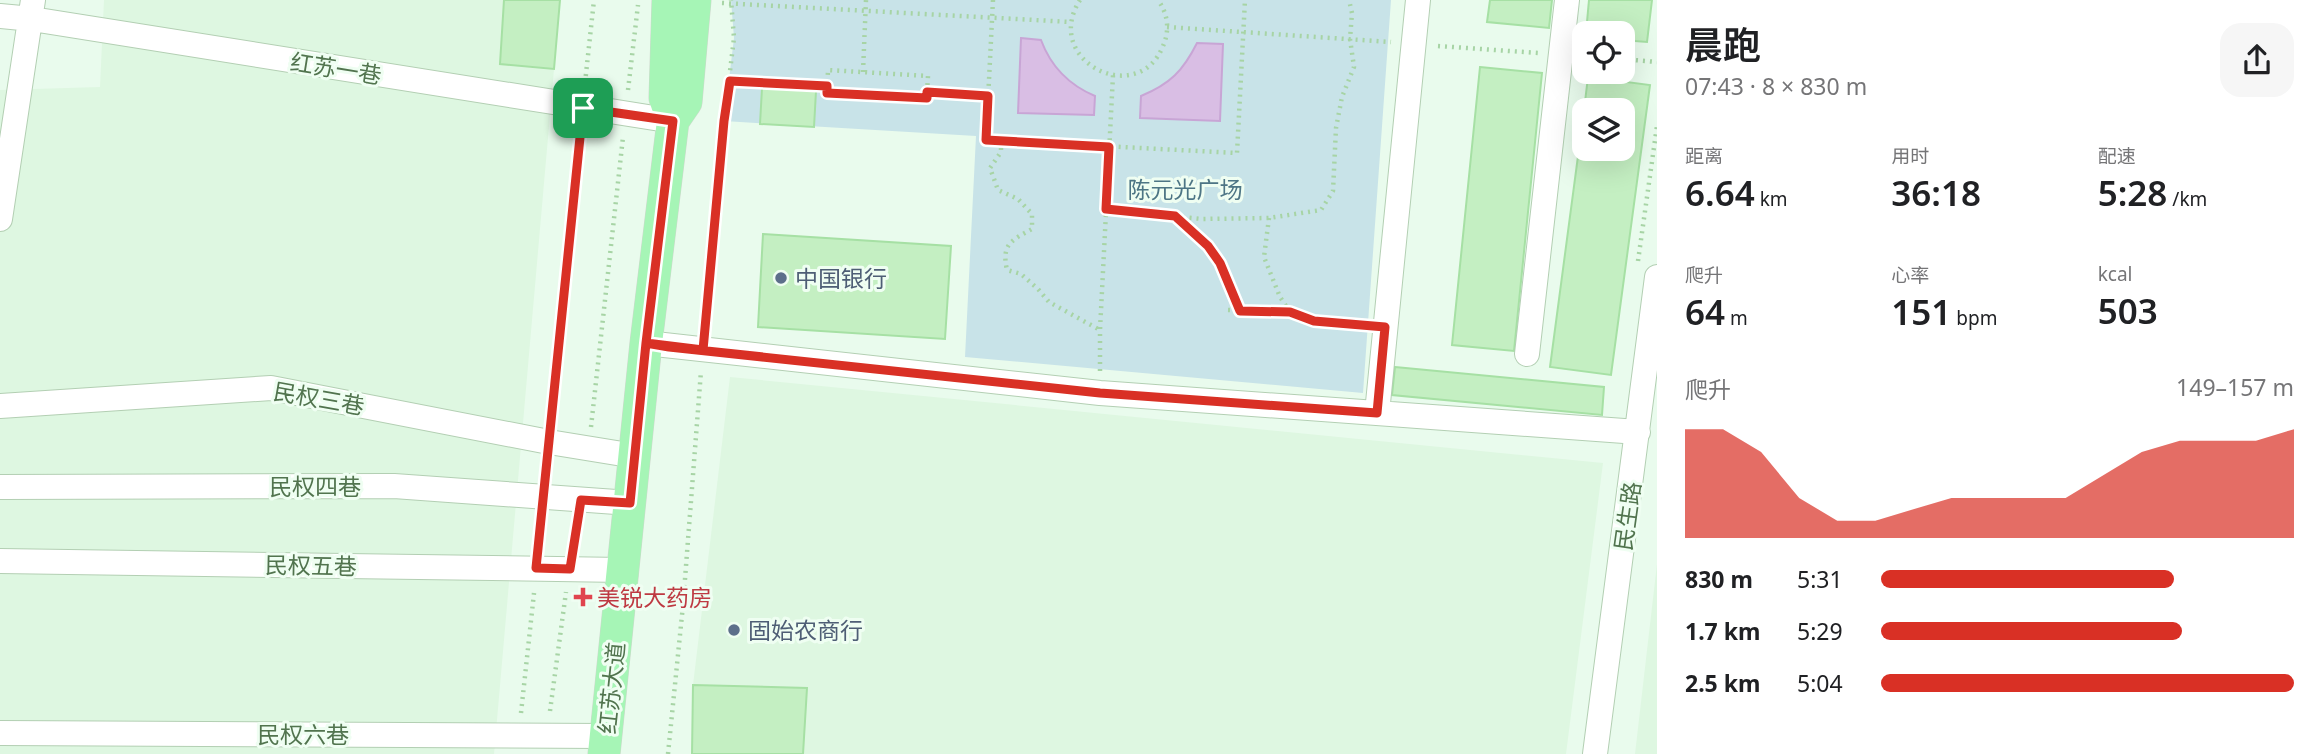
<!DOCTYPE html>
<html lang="zh">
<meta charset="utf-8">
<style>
:root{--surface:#fff;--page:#f6f6f6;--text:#202124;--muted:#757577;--accent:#d93025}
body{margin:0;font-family:"Noto Sans","Noto Sans SC",sans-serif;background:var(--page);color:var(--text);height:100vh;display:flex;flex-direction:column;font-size:26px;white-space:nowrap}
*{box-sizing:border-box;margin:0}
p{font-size:23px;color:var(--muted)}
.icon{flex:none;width:38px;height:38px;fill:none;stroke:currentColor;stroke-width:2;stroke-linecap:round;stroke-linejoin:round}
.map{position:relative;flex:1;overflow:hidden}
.drawer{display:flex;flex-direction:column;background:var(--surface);width:665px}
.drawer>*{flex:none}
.buttons{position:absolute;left:1572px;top:21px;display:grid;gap:14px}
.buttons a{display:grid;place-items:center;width:63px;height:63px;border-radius:14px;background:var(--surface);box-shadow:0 7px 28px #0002;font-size:35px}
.pin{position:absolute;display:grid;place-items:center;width:60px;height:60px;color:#fff;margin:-30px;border-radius:14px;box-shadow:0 4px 10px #0006}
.round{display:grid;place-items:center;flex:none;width:74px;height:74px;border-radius:21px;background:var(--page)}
.head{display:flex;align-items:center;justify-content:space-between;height:119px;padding:0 28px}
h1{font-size:38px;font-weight:600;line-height:52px}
.metrics{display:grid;grid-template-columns:repeat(3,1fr);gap:10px;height:119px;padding:7px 28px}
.metrics div{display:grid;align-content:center}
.metrics b{font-size:35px;font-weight:600}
.metrics small{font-size:19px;font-weight:400}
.metrics p{font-size:19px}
.chart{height:196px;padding:14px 28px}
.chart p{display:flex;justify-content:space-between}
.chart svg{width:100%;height:126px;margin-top:7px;fill:var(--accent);opacity:.7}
ul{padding:0 28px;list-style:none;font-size:23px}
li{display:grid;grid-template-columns:112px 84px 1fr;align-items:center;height:52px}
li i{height:18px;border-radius:9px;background:var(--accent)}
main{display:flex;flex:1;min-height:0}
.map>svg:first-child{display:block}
.residential{fill:#def7e1}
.green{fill:#c8e3e8}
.water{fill:#d9bee4;stroke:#c8a5d5;stroke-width:2}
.building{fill:#c4efc2;stroke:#a6e0a4;stroke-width:2}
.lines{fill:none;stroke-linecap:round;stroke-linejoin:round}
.minor-casing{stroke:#b3cfb3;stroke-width:26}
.major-casing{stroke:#ced8cd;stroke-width:33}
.path{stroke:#a7d4a5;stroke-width:4.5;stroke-dasharray:2 5;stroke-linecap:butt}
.minor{stroke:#fff;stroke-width:24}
.major{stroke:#a6f5b6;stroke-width:32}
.route-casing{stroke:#fff;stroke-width:14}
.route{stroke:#d93025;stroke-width:9}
.service-dot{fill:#5c6f8a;stroke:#effef2;stroke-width:2.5}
.health-dot{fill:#e0444e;stroke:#effef2;stroke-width:2.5}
.labels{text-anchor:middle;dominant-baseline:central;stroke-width:6;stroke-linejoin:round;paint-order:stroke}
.street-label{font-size:23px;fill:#51744e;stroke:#effef2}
.park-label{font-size:23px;fill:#4d7585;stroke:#effef2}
.service-label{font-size:23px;fill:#4e5e75;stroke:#effef2;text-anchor:start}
.health-label{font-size:23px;fill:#be3a42;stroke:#effef2;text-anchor:start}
</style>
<main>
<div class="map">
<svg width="1657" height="754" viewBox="0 0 1657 754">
<rect width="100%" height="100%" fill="#e9fbed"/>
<path class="residential" d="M 104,0 L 504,0 L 500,64 L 554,69 L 494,754 L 0,754 L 0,90 L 100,87 Z
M 730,377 L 1603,463 L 1566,754 L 803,754 L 806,689 L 693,685 Z
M 1657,564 L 1657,754 L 1635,754 Z"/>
<path class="green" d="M 731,0 L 1391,0 L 1363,393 L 965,357 L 976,136 L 724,121 L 734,38 Z"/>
<path class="water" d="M 1021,38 L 1041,40 C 1051,67 1069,85 1095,96 L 1094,115 L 1018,113 Z
M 1197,43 L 1223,44 L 1220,121 L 1140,118 L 1141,96 C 1170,84 1183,71 1197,43 Z"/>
<path class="building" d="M 504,0 L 560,0 L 554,69 L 500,64 Z
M 1490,0 L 1552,0 L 1549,28 L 1487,22 Z
M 1589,0 L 1652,0 L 1647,42 L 1622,40 L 1622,33 L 1586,33 Z
M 1480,67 L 1542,73 L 1514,351 L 1452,345 Z
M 1588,77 L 1650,85 L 1611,375 L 1550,367 L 1584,111 L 1584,149 L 1622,149 L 1622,110 L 1584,110 Z
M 762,88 L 816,91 L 814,127 L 760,124 Z
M 763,234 L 951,246 L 945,339 L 758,327 Z
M 1395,367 L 1604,387 L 1602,415 L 1392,395 Z
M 693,685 L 807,688 L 803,754 L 692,754 Z"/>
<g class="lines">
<defs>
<path id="minor" d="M 0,16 L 32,19 L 673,121
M 0,219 L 33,0
M 646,343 L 1100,393 L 1638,432
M 1527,354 L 1567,0
M 0,406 L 271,388 L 549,442 L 635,456
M 1377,413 L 1418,0
M 0,487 L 394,486 L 630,503
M 0,561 L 623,570
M 0,733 L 605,736
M 1595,754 L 1657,277"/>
<path id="major" d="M 673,121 L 686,102 L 695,0
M 604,754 L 646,343 L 673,121 L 665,98 L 668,0"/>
</defs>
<use href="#minor" class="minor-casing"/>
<use href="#major" class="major-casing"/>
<path class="path" d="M 993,0 L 986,140 L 1237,153 L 1245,0
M 1080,0 C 1041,61 1138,109 1163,46 C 1170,30 1168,14 1158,0
M 722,3 L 1071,22
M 1167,27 L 1391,42
M 1438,46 L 1538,53
M 1622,59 L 1657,62
M 863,72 L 866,0
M 730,81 L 827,86
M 585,83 L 594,0
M 628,90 L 638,5
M 927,92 L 928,76 L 828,70 L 827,93 L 927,98 L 927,92 L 988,97
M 1001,141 L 1001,152 L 990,168 L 998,190 L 1018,199 L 1032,214 L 1032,229 C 1012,240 1001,244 1007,270 L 1021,274 L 1038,289 L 1049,302 L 1100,330
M 1106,209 L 1202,219 L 1269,218 L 1321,210 L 1333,191 L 1336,128 L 1342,97 L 1354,67 L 1350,39 L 1352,13 L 1349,0
M 1177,217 C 1214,245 1223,270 1240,311
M 1269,218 L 1264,257 L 1280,297 L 1290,312 L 1314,321 L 1365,324
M 1638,261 L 1657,126
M 1228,310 L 1289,312
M 705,328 L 724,121 L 734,38 L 731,0
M 1100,371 L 1100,330 L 1113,75
M 551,420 L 581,130
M 591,427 L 623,137
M 573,545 L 577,523
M 539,546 L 541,520
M 550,711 L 566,592
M 521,713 L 534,593
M 668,754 L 683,605 L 701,371"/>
<use href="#minor" class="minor"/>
<use href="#major" class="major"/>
</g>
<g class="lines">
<defs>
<path id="route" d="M 583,108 L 536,568 L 570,569 L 581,500 L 630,503 L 646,343 L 669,347 L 1100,393 L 1377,413 L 1385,327 L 1314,321 L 1290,312 L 1240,311 L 1220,263 L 1208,246 L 1175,216 L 1106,209 L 1109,147 L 986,140 L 988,96 L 927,92 L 927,98 L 827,93 L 827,86 L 730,81 L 724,121 L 703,350 L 646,343 L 673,121 L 583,108"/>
</defs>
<use href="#route" class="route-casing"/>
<use href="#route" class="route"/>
</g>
<g class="service-dot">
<circle cx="781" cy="278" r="7"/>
<circle cx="734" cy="630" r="7"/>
</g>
<path class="health-dot" d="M579.5 586.5h7v7h7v7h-7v7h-7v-7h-7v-7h7z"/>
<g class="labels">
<g class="street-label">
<text transform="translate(336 68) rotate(9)">红苏一巷</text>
<text transform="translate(319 398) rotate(10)">民权三巷</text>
<text x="315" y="486">民权四巷</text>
<text transform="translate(1627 516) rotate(-82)">民生路</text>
<text transform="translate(311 565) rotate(1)">民权五巷</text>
<text transform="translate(611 688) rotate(-84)">红苏大道</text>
<text x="303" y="734">民权六巷</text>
</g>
<g class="park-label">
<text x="1185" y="189">陈元光广场</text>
</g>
<g class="service-label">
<text x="795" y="278">中国银行</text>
<text x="748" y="630">固始农商行</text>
</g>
<g class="health-label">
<text x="597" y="597">美锐大药房</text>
</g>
</g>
</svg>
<div class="buttons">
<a><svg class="icon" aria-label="locate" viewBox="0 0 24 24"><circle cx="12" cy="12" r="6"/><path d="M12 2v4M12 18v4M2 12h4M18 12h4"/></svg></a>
<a><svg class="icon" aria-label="layers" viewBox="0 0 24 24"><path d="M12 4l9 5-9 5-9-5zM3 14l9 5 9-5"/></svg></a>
</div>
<div class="pin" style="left:583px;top:108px;background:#1e9e55"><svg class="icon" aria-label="arrive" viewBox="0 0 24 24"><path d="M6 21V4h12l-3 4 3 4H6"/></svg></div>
</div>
<section class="drawer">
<div class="head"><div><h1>晨跑</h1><p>07:43 · 8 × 830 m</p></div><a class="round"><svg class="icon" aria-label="share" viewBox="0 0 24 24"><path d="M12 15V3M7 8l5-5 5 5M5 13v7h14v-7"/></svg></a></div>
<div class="metrics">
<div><p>距离</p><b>6.64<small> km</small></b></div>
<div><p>用时</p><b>36:18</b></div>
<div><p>配速</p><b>5:28<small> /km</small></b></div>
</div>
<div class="metrics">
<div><p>爬升</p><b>64<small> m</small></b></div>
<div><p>心率</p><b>151<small> bpm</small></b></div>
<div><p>kcal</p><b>503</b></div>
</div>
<div class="chart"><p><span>爬升</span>149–157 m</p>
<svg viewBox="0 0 160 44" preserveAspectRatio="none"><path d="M0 44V6L10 6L20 14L30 30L40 38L50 38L60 34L70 30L80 30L90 30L100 30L110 22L120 14L130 10L140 10L150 10L160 6V44z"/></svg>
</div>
<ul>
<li><b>830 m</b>5:31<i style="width:71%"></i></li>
<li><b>1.7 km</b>5:29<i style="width:73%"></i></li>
<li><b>2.5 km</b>5:04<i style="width:100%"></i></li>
</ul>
</section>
</main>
